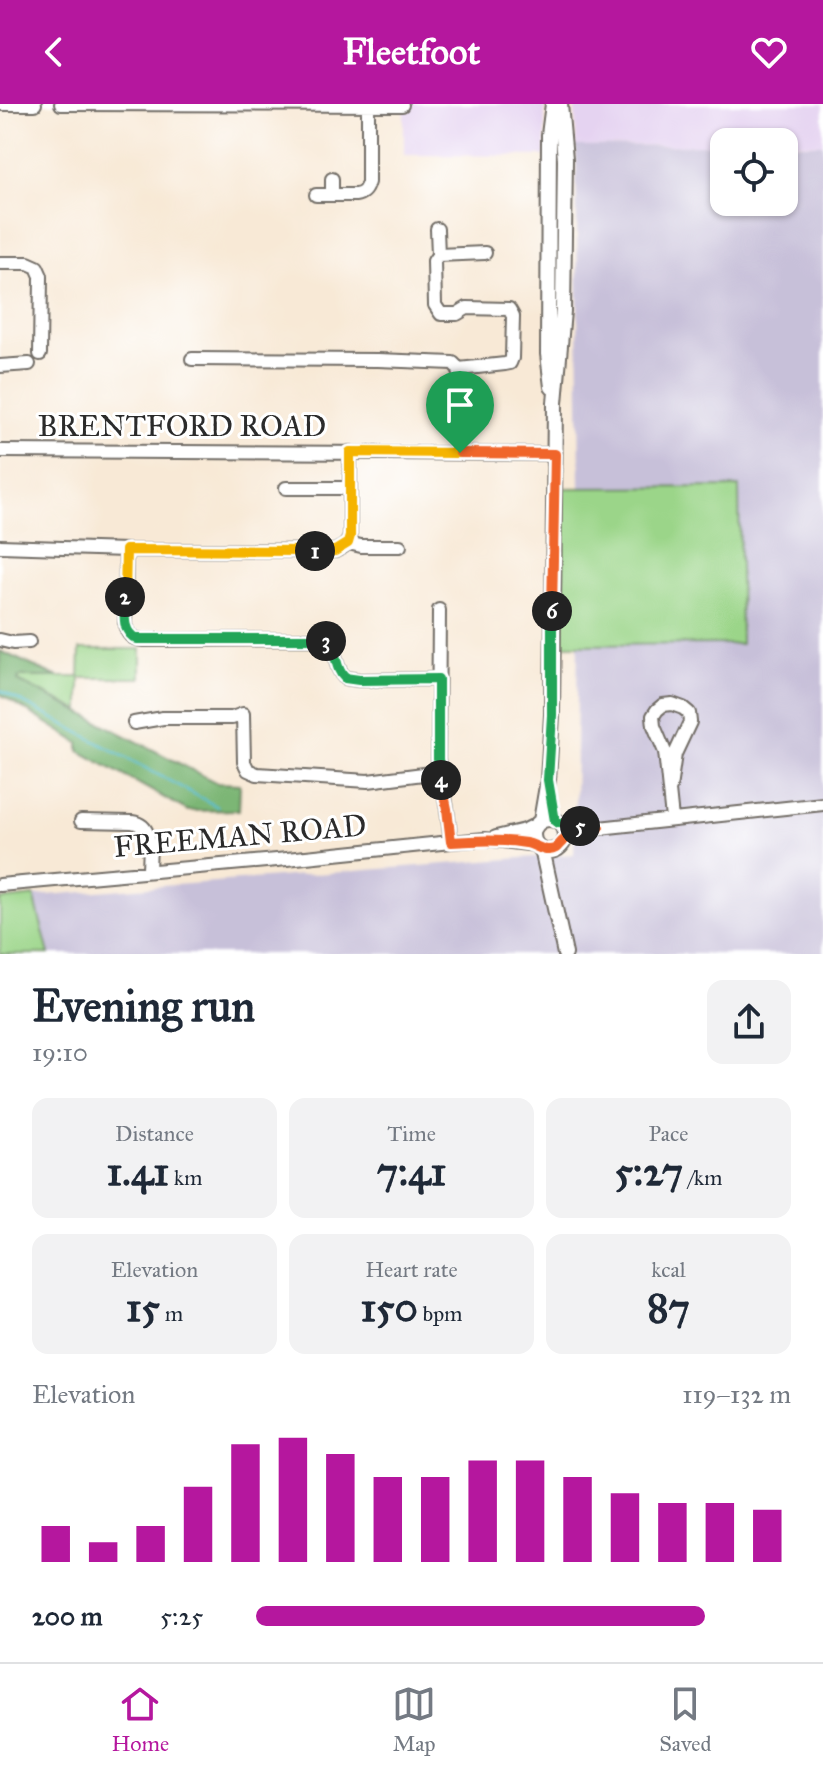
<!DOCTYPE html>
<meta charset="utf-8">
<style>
:root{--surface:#fff;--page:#f2f2f3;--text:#1f2937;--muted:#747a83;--line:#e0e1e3;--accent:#b5179e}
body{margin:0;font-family:"IM FELL Great Primer",serif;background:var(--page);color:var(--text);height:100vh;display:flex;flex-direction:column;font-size:30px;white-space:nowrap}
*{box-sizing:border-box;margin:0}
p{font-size:26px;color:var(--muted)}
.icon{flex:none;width:44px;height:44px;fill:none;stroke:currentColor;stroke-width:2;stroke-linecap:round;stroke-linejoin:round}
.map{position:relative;height:850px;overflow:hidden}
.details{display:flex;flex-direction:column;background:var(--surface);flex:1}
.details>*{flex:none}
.buttons{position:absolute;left:710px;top:24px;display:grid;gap:16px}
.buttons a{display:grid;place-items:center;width:88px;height:88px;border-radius:16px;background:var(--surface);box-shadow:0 2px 6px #0004;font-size:40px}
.pin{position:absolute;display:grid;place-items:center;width:68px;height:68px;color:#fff;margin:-82px -34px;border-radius:50% 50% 50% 0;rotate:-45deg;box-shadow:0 0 8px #0007}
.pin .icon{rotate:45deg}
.km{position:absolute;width:40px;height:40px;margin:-20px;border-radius:50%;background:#222;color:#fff;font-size:22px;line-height:40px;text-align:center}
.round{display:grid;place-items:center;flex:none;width:84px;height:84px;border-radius:16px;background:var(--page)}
.headline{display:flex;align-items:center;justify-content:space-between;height:136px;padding:0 32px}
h1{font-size:44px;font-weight:800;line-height:60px}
.figures{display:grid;grid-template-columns:repeat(3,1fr);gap:12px;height:136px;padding:8px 32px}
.figures div{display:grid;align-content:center;border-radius:16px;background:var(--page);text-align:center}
.figures b{font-size:40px;font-weight:800}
.figures small{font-size:22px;font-weight:400}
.figures p{font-size:22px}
.chart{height:224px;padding:16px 32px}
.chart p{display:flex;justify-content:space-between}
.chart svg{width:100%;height:144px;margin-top:8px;stroke:var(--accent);stroke-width:6}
ul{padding:0 32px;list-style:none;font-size:26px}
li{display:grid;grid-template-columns:128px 96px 1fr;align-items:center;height:60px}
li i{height:20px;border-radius:10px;background:var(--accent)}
header{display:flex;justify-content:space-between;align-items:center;height:104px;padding:0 32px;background:var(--accent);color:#fff;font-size:36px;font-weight:800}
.tab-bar{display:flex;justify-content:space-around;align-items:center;height:112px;border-top:2px solid var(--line);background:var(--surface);font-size:22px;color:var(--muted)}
.tab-bar a{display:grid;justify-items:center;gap:4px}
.tab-bar .selected{color:var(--accent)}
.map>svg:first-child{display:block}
.built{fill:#e5d3f1}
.industrial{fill:#c7c0d9}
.green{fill:#9bd589;stroke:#63805a;stroke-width:2}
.forest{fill:#7cb675;stroke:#547050;stroke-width:2}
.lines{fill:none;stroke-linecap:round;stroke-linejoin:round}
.stream{stroke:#55bed2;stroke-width:2}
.minor-casing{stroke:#736e67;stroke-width:16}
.major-casing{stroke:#736e67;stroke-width:18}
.minor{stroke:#fff;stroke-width:12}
.major{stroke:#fff;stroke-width:14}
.split-1-casing{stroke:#fff;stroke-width:16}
.split-2-casing{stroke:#fff;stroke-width:16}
.split-3-casing{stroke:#fff;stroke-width:16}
.split-4-casing{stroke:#fff;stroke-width:16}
.split-5-casing{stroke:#fff;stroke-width:16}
.split-6-casing{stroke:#fff;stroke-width:16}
.split-7-casing{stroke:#fff;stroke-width:16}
.split-1{stroke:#f5b400;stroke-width:10}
.split-2{stroke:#f5b400;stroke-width:10}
.split-3{stroke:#22a559;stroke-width:10}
.split-4{stroke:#22a559;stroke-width:10}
.split-5{stroke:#f0652b;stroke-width:10}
.split-6{stroke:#22a559;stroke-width:10}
.split-7{stroke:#f0652b;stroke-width:10}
.labels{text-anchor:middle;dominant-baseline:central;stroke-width:6;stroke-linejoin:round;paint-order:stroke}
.street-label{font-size:30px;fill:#2b2b2b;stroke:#fff}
</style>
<header><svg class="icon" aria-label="back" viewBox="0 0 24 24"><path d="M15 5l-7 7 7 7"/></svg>Fleetfoot<svg class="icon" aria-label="heart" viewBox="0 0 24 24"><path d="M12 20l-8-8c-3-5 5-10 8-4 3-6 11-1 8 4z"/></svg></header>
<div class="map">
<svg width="823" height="850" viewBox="0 0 823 850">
<rect width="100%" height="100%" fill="#fff"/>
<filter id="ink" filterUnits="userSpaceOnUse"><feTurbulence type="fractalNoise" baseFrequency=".0125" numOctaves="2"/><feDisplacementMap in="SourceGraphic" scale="16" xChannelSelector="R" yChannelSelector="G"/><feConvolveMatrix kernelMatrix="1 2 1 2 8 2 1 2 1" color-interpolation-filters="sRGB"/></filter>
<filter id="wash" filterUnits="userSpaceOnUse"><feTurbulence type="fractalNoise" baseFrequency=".006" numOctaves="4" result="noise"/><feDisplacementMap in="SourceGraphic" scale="32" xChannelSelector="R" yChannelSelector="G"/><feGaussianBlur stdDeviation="1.8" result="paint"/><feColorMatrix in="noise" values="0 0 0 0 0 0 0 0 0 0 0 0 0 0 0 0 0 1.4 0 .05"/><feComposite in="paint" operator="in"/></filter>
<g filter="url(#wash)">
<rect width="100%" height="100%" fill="#f8e9d6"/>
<path class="built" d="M 404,0 L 545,0 L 545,52 L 404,51 Z
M 575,0 L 823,0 L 823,40 L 724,38 L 724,41 L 576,42 Z"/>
<path class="industrial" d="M 784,40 L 823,40 L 823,850 L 49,850 L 34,792 L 574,750 L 578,541 L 741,540 L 739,383 L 580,384 L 576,42 L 724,41 L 724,98 L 784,98 Z"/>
<path class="green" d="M 739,383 L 741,540 L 563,541 L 562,384 Z
M 80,545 L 141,545 L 141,574 L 80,574 L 80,607 L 17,577 L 19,573 L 79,573 Z
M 34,792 L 49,850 L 0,850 L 0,796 Z"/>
<path class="forest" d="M 0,547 L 58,573 L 19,573 L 18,577 L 80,608 L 217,679 L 240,680 L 239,706 L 188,707 L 79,647 L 79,639 L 0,590 Z"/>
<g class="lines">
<path class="stream" d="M 0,586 L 218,703"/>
</g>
</g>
<g filter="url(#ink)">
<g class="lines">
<defs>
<path id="minor" d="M 0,0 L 35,0
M 61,0 L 402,1
M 332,75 L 332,91
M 316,91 L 355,91 C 363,90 366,86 368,78 L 368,0
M 437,125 L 438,151
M 0,159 L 28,159 L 37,163 L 41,172 L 40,250
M 192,255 L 378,256 L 453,259 L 459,265 L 460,272 L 460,349
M 0,262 L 29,260
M 459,265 L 505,260 L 510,259 L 512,254 L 513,212 L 509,205 L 467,204 L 457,210 L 441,210 L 435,201 L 434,157 L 438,151 L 485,149
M 0,347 L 555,350
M 286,384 L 350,384
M 348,439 L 361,442 L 400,442
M 0,442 L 126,446 L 335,447 C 343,443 348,441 350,432 L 350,348
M 126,446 L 125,519 C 127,531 132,535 143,536 L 318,535 C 342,541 330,559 345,574 L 359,576 L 438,575
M 439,506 L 438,655 L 447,705 L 451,738
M 0,536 L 13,539 L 29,538
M 134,619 L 163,614 L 232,614 L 243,610 L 244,658 L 248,666 L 257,670 L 368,677 L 439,668
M 670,684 L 675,650 L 690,618 L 689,609 L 683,604 L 672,600 L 663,601 L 657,606 L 653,612 L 654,622 L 665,648 L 672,715
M 81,717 L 132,718 C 155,721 149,749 149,767
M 559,719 L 596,723
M 496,733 L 525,726 L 537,720
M 563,736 L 599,724 L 823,700
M 0,781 L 277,756 L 451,738 L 485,735 L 537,741"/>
<path id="major" d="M 552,283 L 548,250 L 549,31 L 553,0
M533 731a16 16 0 1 1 32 0a16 16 0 1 1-32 0Z
M 541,717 L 548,676 L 552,611 L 555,299 L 563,207 L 565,55 L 560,0
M 542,745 L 565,850"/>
</defs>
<use href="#minor" class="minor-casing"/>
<use href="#major" class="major-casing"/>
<use href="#minor" class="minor"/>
<use href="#major" class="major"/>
</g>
</g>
<g class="lines" filter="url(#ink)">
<defs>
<path id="split-1" d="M 315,447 L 335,447 L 348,439 L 350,432 L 350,348 L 460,349"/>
<path id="split-2" d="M 125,493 L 126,446 L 315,447"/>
<path id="split-3" d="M 125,493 C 125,509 121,528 137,535 L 318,535 L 326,537"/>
<path id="split-4" d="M 326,537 C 339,547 333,563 345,574 L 359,576 L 438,575 L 438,655 L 441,676"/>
<path id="split-5" d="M 441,676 L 447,705 L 451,738 C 476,736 501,735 526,739 C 534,740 542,747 549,746 C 558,746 558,740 564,736 C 571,731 590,727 599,724 L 580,722"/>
<path id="split-6" d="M 552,507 L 552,611 L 548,676 L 555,717 L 559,719 L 580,722"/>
<path id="split-7" d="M 460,349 L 555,350 L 552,507"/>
</defs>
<use href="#split-1" class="split-1-casing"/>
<use href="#split-2" class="split-2-casing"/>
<use href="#split-3" class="split-3-casing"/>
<use href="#split-4" class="split-4-casing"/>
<use href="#split-5" class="split-5-casing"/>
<use href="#split-6" class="split-6-casing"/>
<use href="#split-7" class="split-7-casing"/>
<use href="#split-1" class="split-1"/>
<use href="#split-2" class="split-2"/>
<use href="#split-3" class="split-3"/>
<use href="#split-4" class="split-4"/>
<use href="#split-5" class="split-5"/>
<use href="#split-6" class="split-6"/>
<use href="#split-7" class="split-7"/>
</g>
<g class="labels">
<g class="street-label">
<text x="182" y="322">BRENTFORD ROAD</text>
<text transform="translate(240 732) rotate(-5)">FREEMAN ROAD</text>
</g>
</g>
</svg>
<div class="buttons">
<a><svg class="icon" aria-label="locate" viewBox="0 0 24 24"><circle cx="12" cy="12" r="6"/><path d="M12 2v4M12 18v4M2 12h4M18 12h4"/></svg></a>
</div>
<div class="pin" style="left:460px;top:349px;background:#1e9e55"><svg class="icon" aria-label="arrive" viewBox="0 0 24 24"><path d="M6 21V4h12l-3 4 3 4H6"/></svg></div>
<b class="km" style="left:315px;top:447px">1</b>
<b class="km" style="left:125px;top:493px">2</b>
<b class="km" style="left:326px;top:537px">3</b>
<b class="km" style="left:441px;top:676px">4</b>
<b class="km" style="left:580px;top:722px">5</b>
<b class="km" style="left:552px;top:507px">6</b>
</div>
<section class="details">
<div class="headline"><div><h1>Evening run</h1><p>19:10</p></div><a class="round"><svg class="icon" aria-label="share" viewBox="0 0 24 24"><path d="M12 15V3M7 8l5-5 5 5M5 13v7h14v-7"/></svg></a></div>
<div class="figures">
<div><p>Distance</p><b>1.41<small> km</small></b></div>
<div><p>Time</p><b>7:41</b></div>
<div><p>Pace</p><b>5:27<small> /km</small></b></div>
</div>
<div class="figures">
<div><p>Elevation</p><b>15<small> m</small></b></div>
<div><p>Heart rate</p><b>150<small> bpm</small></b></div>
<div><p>kcal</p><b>87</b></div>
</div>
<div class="chart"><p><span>Elevation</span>119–132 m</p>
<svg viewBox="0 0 160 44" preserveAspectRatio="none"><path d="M5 44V33M15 44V38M25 44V33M35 44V21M45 44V8M55 44V6M65 44V11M75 44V18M85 44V18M95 44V13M105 44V13M115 44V18M125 44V23M135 44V26M145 44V26M155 44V28"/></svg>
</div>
<ul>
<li><b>200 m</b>5:25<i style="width:84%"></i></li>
</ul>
</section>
<nav class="tab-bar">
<a class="selected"><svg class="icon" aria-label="home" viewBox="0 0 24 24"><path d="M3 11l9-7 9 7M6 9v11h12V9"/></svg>Home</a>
<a><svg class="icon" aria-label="map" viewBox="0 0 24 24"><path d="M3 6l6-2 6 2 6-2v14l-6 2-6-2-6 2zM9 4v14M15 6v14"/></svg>Map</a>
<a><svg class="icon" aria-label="saved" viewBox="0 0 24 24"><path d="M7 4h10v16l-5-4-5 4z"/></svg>Saved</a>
</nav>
